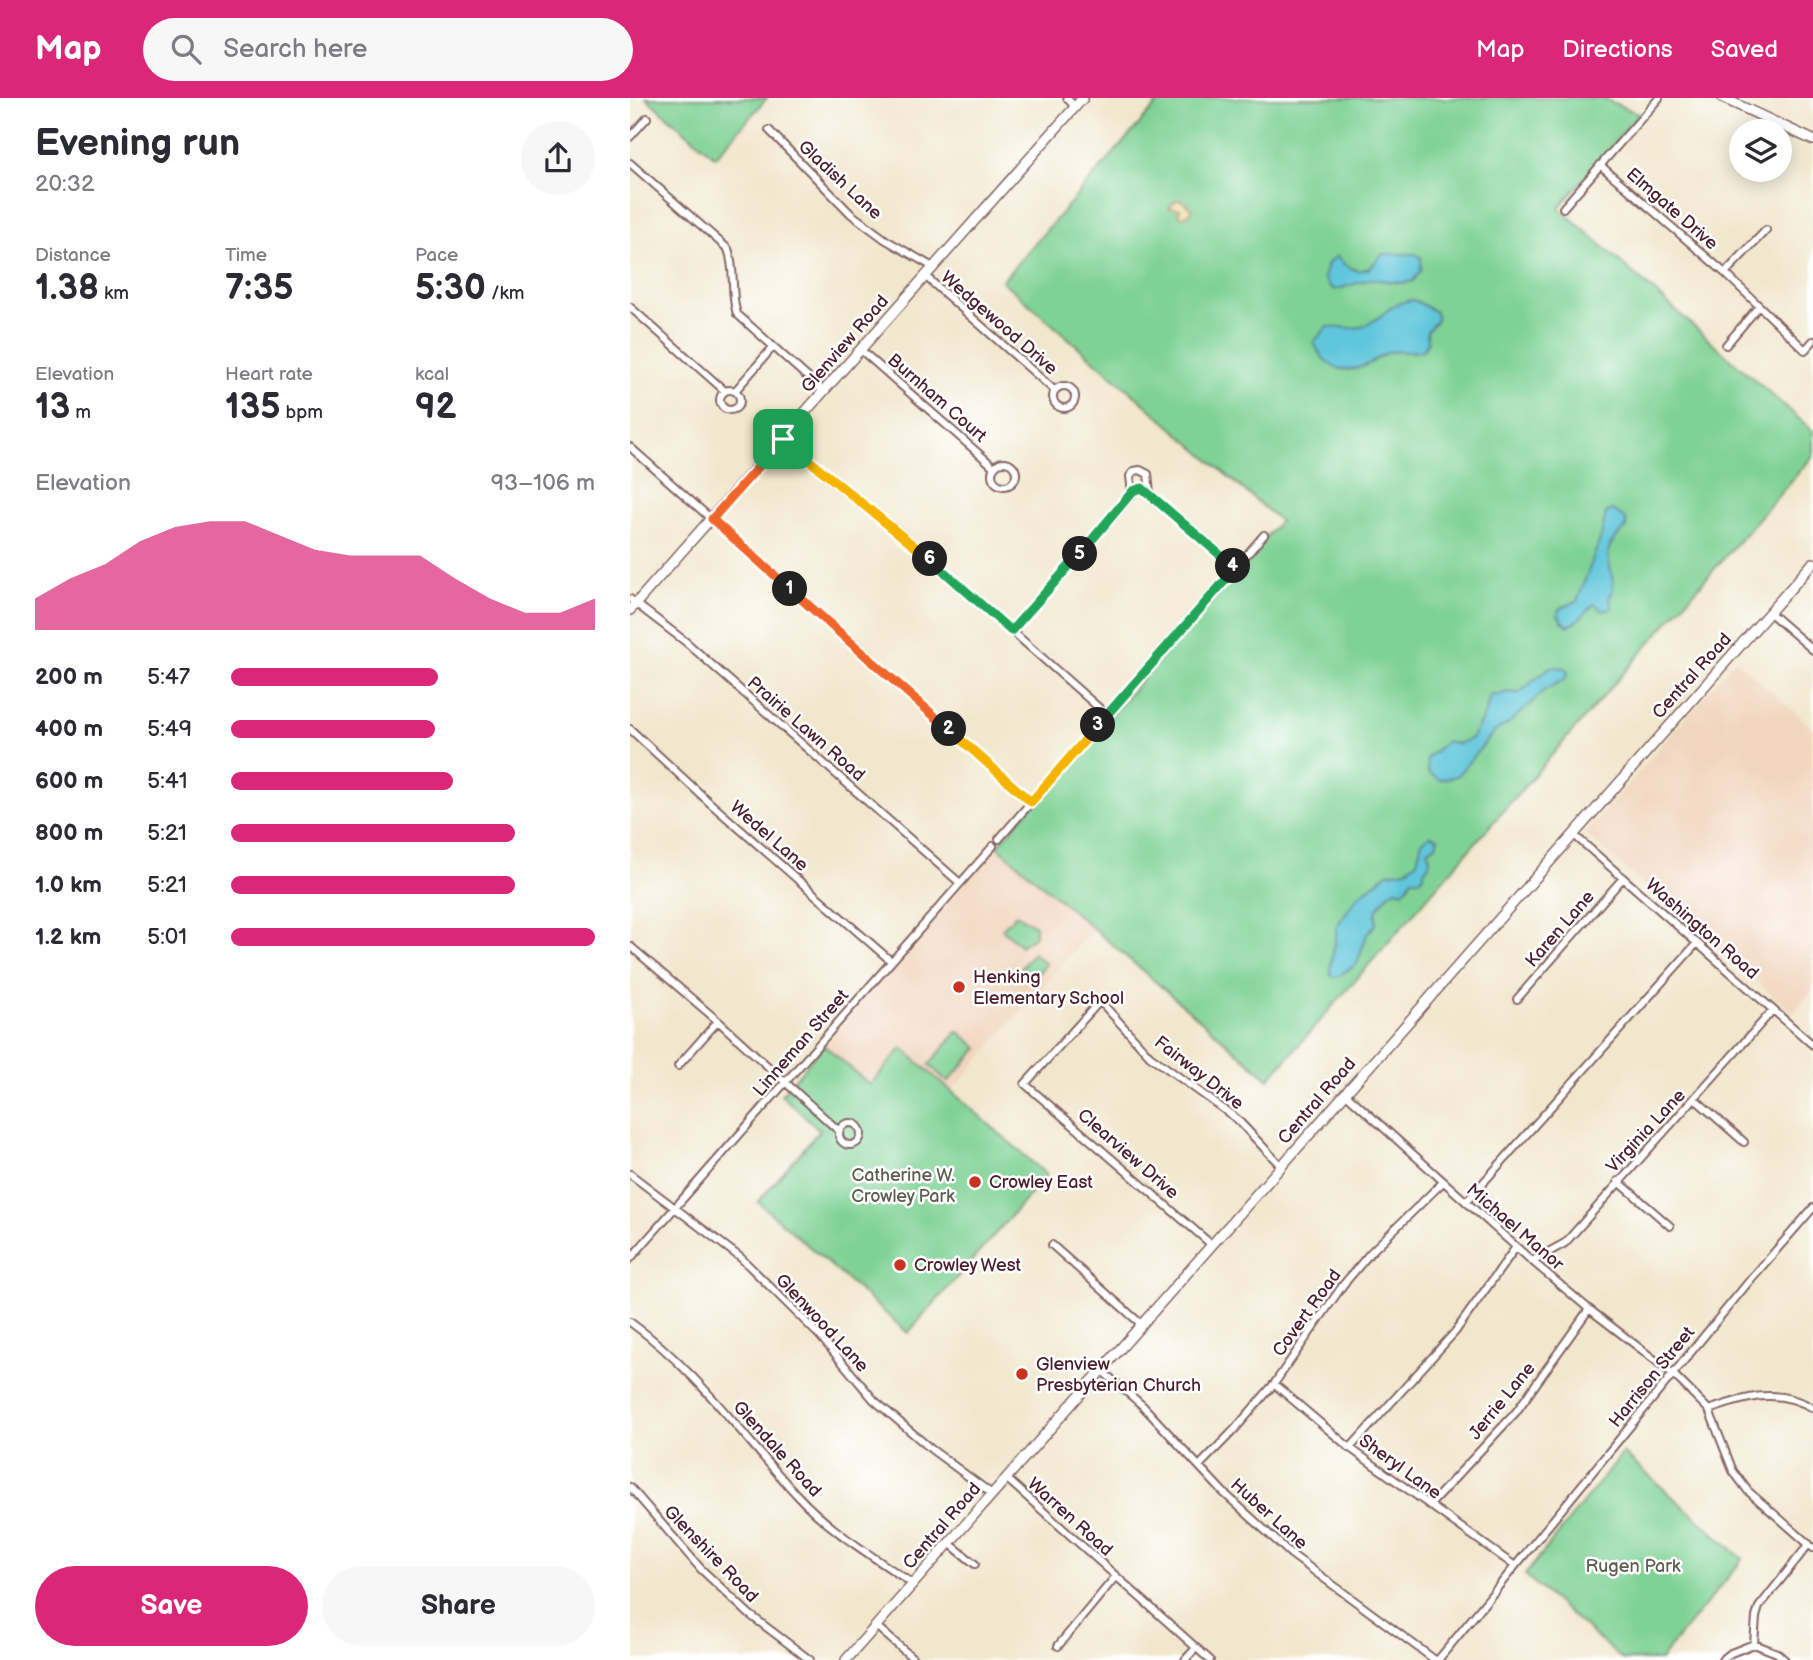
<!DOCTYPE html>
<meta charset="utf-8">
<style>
:root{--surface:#fff;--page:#f7f7f7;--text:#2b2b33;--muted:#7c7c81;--accent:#db2777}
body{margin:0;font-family:"Balsamiq Sans",sans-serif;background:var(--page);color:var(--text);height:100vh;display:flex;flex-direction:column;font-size:26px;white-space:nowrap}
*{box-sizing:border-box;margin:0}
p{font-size:23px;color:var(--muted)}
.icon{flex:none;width:38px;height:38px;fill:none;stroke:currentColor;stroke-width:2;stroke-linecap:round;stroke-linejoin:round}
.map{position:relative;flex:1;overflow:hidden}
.panel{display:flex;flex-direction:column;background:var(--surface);width:630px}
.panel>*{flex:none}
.fabs{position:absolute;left:1099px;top:21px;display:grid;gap:14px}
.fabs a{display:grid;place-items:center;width:63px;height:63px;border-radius:50%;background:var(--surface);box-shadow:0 4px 18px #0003;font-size:35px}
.pin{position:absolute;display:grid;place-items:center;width:60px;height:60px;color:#fff;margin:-30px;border-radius:14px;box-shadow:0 4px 10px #0006}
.km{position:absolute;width:35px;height:35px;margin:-18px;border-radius:50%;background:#222;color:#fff;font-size:19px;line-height:35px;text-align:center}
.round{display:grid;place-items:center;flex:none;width:74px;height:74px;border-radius:37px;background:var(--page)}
.head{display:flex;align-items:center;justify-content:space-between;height:119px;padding:0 35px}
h1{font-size:38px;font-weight:700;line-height:52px}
.metrics{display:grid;grid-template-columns:repeat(3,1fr);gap:10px;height:119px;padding:7px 35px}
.metrics div{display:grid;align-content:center}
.metrics b{font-size:35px;font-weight:700}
.metrics small{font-size:19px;font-weight:400}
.metrics p{font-size:19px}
.chart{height:196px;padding:14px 35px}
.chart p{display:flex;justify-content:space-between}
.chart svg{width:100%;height:126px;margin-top:7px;fill:var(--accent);opacity:.7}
.primary-button{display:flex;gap:14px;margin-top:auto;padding:14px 35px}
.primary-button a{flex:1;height:80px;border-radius:42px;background:var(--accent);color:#fff;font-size:28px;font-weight:700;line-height:80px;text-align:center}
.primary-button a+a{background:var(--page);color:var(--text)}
ul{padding:0 35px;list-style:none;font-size:23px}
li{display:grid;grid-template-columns:112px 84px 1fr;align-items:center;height:52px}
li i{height:18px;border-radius:9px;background:var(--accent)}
header{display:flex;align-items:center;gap:42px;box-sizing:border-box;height:98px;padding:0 35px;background:var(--accent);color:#fff}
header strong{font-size:33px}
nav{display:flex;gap:38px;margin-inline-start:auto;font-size:24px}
.search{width:490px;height:63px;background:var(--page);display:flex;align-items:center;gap:18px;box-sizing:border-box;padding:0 24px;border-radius:38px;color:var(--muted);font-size:26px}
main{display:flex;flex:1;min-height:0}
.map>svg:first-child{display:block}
.built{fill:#f1d5bd}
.green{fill:#7fd295;stroke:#647860;stroke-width:2}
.sand{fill:#eeda9e;stroke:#9c7c64;stroke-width:2}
.water{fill:#5fc6db;stroke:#547283;stroke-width:2}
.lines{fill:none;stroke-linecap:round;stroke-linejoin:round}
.minor-casing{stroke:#846564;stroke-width:10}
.secondary-casing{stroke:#846564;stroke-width:12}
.minor{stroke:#fff;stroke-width:6}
.secondary{stroke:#fff;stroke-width:9}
.split-1-casing{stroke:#fff;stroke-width:14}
.split-2-casing{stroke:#fff;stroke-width:14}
.split-3-casing{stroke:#fff;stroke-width:14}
.split-4-casing{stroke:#fff;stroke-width:14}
.split-5-casing{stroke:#fff;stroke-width:14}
.split-6-casing{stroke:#fff;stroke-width:14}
.split-7-casing{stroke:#fff;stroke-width:14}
.split-1{stroke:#f0652b;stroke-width:9}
.split-2{stroke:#f0652b;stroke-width:9}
.split-3{stroke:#f5b400;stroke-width:9}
.split-4{stroke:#22a559;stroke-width:9}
.split-5{stroke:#22a559;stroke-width:9}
.split-6{stroke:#22a559;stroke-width:9}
.split-7{stroke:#f5b400;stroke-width:9}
.poi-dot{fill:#c8321e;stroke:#fff;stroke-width:2.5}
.labels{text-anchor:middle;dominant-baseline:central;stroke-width:5;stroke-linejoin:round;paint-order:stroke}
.street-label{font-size:18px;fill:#4a1f2b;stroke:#fff}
.poi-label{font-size:18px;fill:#4a1f2b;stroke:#fff;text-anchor:start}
.park-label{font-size:18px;fill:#5d5e50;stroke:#fff}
</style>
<header>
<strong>Map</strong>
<div class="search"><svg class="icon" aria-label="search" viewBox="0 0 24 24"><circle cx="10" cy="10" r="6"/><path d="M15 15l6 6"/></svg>Search here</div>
<nav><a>Map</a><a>Directions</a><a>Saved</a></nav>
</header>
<main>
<section class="panel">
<div class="head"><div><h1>Evening run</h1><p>20:32</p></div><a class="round"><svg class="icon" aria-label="share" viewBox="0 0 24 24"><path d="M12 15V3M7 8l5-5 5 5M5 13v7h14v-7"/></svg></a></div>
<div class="metrics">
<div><p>Distance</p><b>1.38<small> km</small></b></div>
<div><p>Time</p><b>7:35</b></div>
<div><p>Pace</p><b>5:30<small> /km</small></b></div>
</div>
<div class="metrics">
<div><p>Elevation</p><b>13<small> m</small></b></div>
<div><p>Heart rate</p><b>135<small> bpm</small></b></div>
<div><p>kcal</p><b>92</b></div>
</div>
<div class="chart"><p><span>Elevation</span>93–106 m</p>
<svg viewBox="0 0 160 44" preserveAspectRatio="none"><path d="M0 44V33L10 26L20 21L30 13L40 8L50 6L60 6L70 11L80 16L90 18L100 18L110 18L120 26L130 33L140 38L150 38L160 33V44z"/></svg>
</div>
<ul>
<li><b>200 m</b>5:47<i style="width:57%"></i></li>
<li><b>400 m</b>5:49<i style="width:56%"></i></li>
<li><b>600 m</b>5:41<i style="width:61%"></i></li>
<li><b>800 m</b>5:21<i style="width:78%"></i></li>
<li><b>1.0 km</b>5:21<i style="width:78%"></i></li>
<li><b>1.2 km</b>5:01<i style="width:100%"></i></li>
</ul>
<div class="primary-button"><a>Save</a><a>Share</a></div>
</section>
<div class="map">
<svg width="1183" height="1562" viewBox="0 0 1183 1562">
<rect width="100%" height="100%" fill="#fff"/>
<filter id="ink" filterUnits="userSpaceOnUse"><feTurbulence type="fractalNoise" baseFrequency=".0143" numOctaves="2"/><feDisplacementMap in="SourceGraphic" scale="14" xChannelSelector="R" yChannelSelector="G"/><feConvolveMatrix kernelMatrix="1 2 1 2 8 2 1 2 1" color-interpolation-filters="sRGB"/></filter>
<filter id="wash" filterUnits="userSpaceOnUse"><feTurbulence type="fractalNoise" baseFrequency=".00686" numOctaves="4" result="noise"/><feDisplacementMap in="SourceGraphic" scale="28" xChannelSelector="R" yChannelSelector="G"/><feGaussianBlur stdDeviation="1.57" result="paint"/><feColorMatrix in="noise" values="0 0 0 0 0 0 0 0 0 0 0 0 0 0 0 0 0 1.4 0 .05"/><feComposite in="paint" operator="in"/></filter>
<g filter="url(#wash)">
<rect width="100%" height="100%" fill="#f1e7cd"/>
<path class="built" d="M 1105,562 L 1183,630 L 1183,891 L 1163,915 L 955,736 Z
M 367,748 L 463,830 L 322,993 L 272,950 L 240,987 L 194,947 Z"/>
<path class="green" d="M 16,0 L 137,0 L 85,59 Z
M 532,0 L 972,0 L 1009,16 L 929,110 L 1183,333 L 1183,358 L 639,981 L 367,748 L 650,423 L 372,183 Z
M 386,816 L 405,828 L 405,838 L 391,848 L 372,831 Z
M 403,855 L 416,866 L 401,884 L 389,873 Z
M 328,933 L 348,950 L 318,984 L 299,967 Z
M 194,947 L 240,987 L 272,950 L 417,1077 L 278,1235 L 128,1104 L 190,1032 L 151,997 Z
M 993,1355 L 1113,1461 L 1030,1562 L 993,1562 L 895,1477 Z"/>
<path class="sand" d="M 551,102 L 562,111 L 561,115 L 553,119 L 548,116 L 550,111 L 539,110 L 545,103 Z"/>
<path class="water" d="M 752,156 L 785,156 L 791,159 L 791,172 L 783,183 L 772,185 L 741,181 L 705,192 L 699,188 L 694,180 L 698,165 L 707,158 L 715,167 L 728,173 L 740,170 Z
M 784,202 L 806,214 L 807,222 L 797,233 L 798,244 L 793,252 C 781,256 771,252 760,254 C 751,256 744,264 736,267 C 711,278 693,268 684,244 L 697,229 C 710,228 724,233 736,227 C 756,218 759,204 784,202 Z
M 983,412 L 996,421 L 996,430 C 991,435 983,441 980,448 C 973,466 991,485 979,500 L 982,509 L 973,513 L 964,506 L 945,525 L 939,528 L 932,523 L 928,516 L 929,511 L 947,503 L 971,439 L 976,415 Z
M 920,569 L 935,570 L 938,575 L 935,581 L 915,592 L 879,625 L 864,634 L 827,678 L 810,682 L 798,675 L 797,660 L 817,643 L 828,646 L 842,640 C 846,630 852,623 856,613 C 859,607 857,602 861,596 L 868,598 L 876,594 L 889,595 Z
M 801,737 L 808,740 L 806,747 L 797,753 L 800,759 L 799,767 L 794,772 L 794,777 L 791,781 L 782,781 L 774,793 L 766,791 L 759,796 L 746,812 L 746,826 L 737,836 L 727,866 L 707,879 L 701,878 C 698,861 708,846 706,829 L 727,799 L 758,775 L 776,772 L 787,763 L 792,743 Z"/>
</g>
<g filter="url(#ink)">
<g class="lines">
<defs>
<path id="minor" d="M 437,0 L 445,9
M 139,32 L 221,116 L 256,142 L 303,169
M 0,39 L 17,20
M 0,65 L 98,151 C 106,172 100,195 107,216 L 194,294
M 970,67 L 1095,175 L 1175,252 L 1183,243
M 933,110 L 1029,0
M 1095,175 L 1136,132
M 295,178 L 424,292
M 0,209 L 95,293
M 1096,247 L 1129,208
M 231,252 L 364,369
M423 299a11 11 0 1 1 22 0a11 11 0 1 1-22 0Z
M90 302a10 10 0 1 1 20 0a10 10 0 1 1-20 0Z
M 105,293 L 143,249
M 153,341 L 212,391 L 272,436 L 477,617
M 0,349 L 401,704
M362 376a12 12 0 1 1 24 0a12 12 0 1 1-24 0Z
M 502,395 L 500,378 L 504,373 L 510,372 L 518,376 L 520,395
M 0,501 L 56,544 L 330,785
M 1139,514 L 1183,552
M 381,533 L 508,390 L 516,393 L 606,469
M 0,631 L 80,705 L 261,863
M 943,736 L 1183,947
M 369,741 L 634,437
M 0,848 L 88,923 L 209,1033
M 887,901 L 993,780
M 48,968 L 88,923
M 715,995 L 902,1163 L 959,1211 L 1043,1276 L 1079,1312 L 1103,1373 L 1118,1393 L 1183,1450
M 1065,1001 L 1114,1044
M209 1036a11 11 0 1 1 22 0a11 11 0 1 1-22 0Z
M 0,1076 L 111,1160 L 190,1238 L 244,1302 L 301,1351 L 362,1396
M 988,1083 L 1040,1128
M 836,1104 L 1067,845
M 422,1147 L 511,1226
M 582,1147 L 395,986 L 470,903 L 520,958 L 607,1021 L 651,1068
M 0,1161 L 363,748
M 902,1163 L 935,1145 L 1143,912
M 0,1224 C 66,1271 113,1339 168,1398 C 200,1433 244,1459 283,1486
M 471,1272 L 512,1307 L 593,1394 L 661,1456 L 805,1562
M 644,1286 L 720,1350 L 885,1468
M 1079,1312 C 1115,1299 1147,1289 1183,1310
M 720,1350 L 825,1234 L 886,1149
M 569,1368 L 605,1331 L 644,1286 L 713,1187 L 741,1154 L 813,1084
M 376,1380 L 580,1562
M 0,1389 L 71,1471 L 119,1516 L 180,1562
M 800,1407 L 886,1314 L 959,1211
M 319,1445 L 345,1466
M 246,1528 L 285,1562
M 1124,1546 L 1126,1519 L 1129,1509 L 1179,1446
M 428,1548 L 486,1478
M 555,1562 L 566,1550
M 808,1562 L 1121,1181 L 1183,1110
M 1092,1562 L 1101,1555 L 1124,1546 L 1147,1555 L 1155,1562"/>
<path id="secondary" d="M 1093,0 L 1183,42
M 0,512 L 453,0
M 216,1562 L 1183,465"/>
</defs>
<use href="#minor" class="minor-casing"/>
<use href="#secondary" class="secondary-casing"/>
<use href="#minor" class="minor"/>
<use href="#secondary" class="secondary"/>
</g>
</g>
<g class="lines" filter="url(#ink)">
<defs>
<path id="split-1" d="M 153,341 L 82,421 L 160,491"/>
<path id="split-2" d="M 160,491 L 319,631"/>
<path id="split-3" d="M 319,631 L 401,704 L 468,627"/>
<path id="split-4" d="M 468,627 L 606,470 L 603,468"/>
<path id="split-5" d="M 450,456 L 503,393 L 512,390 L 603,468"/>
<path id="split-6" d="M 300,461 L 381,533 L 450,456"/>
<path id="split-7" d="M 153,341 L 300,461"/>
</defs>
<use href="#split-1" class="split-1-casing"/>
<use href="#split-2" class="split-2-casing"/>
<use href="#split-3" class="split-3-casing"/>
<use href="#split-4" class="split-4-casing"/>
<use href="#split-5" class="split-5-casing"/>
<use href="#split-6" class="split-6-casing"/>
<use href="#split-7" class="split-7-casing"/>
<use href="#split-1" class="split-1"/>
<use href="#split-2" class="split-2"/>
<use href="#split-3" class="split-3"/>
<use href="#split-4" class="split-4"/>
<use href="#split-5" class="split-5"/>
<use href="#split-6" class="split-6"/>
<use href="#split-7" class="split-7"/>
</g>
<g class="poi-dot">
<circle cx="329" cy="889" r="7"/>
<circle cx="345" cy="1084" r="7"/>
<circle cx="270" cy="1167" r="7"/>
<circle cx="392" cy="1276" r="7"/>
</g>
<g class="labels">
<g class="street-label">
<text transform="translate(210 82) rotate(43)">Gladish Lane</text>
<text transform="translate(1042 111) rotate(41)">Elmgate Drive</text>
<text transform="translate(369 225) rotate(41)">Wedgewood Drive</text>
<text transform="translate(215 246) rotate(-49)">Glenview Road</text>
<text transform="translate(307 300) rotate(41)">Burnham Court</text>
<text transform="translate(1062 578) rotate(-48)">Central Road</text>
<text transform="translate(176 631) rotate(41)">Prairie Lawn Road</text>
<text transform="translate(139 738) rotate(41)">Wedel Lane</text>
<text transform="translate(930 831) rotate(-49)">Karen Lane</text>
<text transform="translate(1072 831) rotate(41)">Washington Road</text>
<text transform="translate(171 945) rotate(-49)">Linneman Street</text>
<text transform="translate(569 975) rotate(38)">Fairway Drive</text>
<text transform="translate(687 1003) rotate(-49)">Central Road</text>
<text transform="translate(1016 1033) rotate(-47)">Virginia Lane</text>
<text transform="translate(498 1056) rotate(41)">Clearview Drive</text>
<text transform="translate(885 1129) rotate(41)">Michael Manor</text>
<text transform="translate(677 1215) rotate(-54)">Covert Road</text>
<text transform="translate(192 1225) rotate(47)">Glenwood Lane</text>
<text transform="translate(1022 1279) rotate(-51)">Harrison Street</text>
<text transform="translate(872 1303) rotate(-51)">Jerrie Lane</text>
<text transform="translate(147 1351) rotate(48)">Glendale Road</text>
<text transform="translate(770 1369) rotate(36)">Sheryl Lane</text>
<text transform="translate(639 1416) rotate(42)">Huber Lane</text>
<text transform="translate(440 1419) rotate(42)">Warren Road</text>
<text transform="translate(312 1428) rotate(-49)">Central Road</text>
<text transform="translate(81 1456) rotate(46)">Glenshire Road</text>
</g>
<g class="poi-label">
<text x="343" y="879">Henking<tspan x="343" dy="21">Elementary School</tspan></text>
<text x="359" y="1084">Crowley East</text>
<text x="284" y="1167">Crowley West</text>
<text x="406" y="1266">Glenview<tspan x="406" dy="21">Presbyterian Church</tspan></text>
</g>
<g class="park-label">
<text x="273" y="1077">Catherine W.<tspan x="273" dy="21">Crowley Park</tspan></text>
<text x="1003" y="1468">Rugen Park</text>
</g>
</g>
</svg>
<div class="fabs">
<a><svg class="icon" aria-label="layers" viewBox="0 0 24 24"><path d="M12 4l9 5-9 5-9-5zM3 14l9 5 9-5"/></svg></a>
</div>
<div class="pin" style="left:153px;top:341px;background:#1e9e55"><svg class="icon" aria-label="arrive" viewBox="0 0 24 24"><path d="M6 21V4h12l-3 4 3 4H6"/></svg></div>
<b class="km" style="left:160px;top:491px">1</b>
<b class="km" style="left:319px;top:631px">2</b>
<b class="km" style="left:468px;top:627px">3</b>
<b class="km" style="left:603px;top:468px">4</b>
<b class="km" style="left:450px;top:456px">5</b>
<b class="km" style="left:300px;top:461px">6</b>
</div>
</main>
